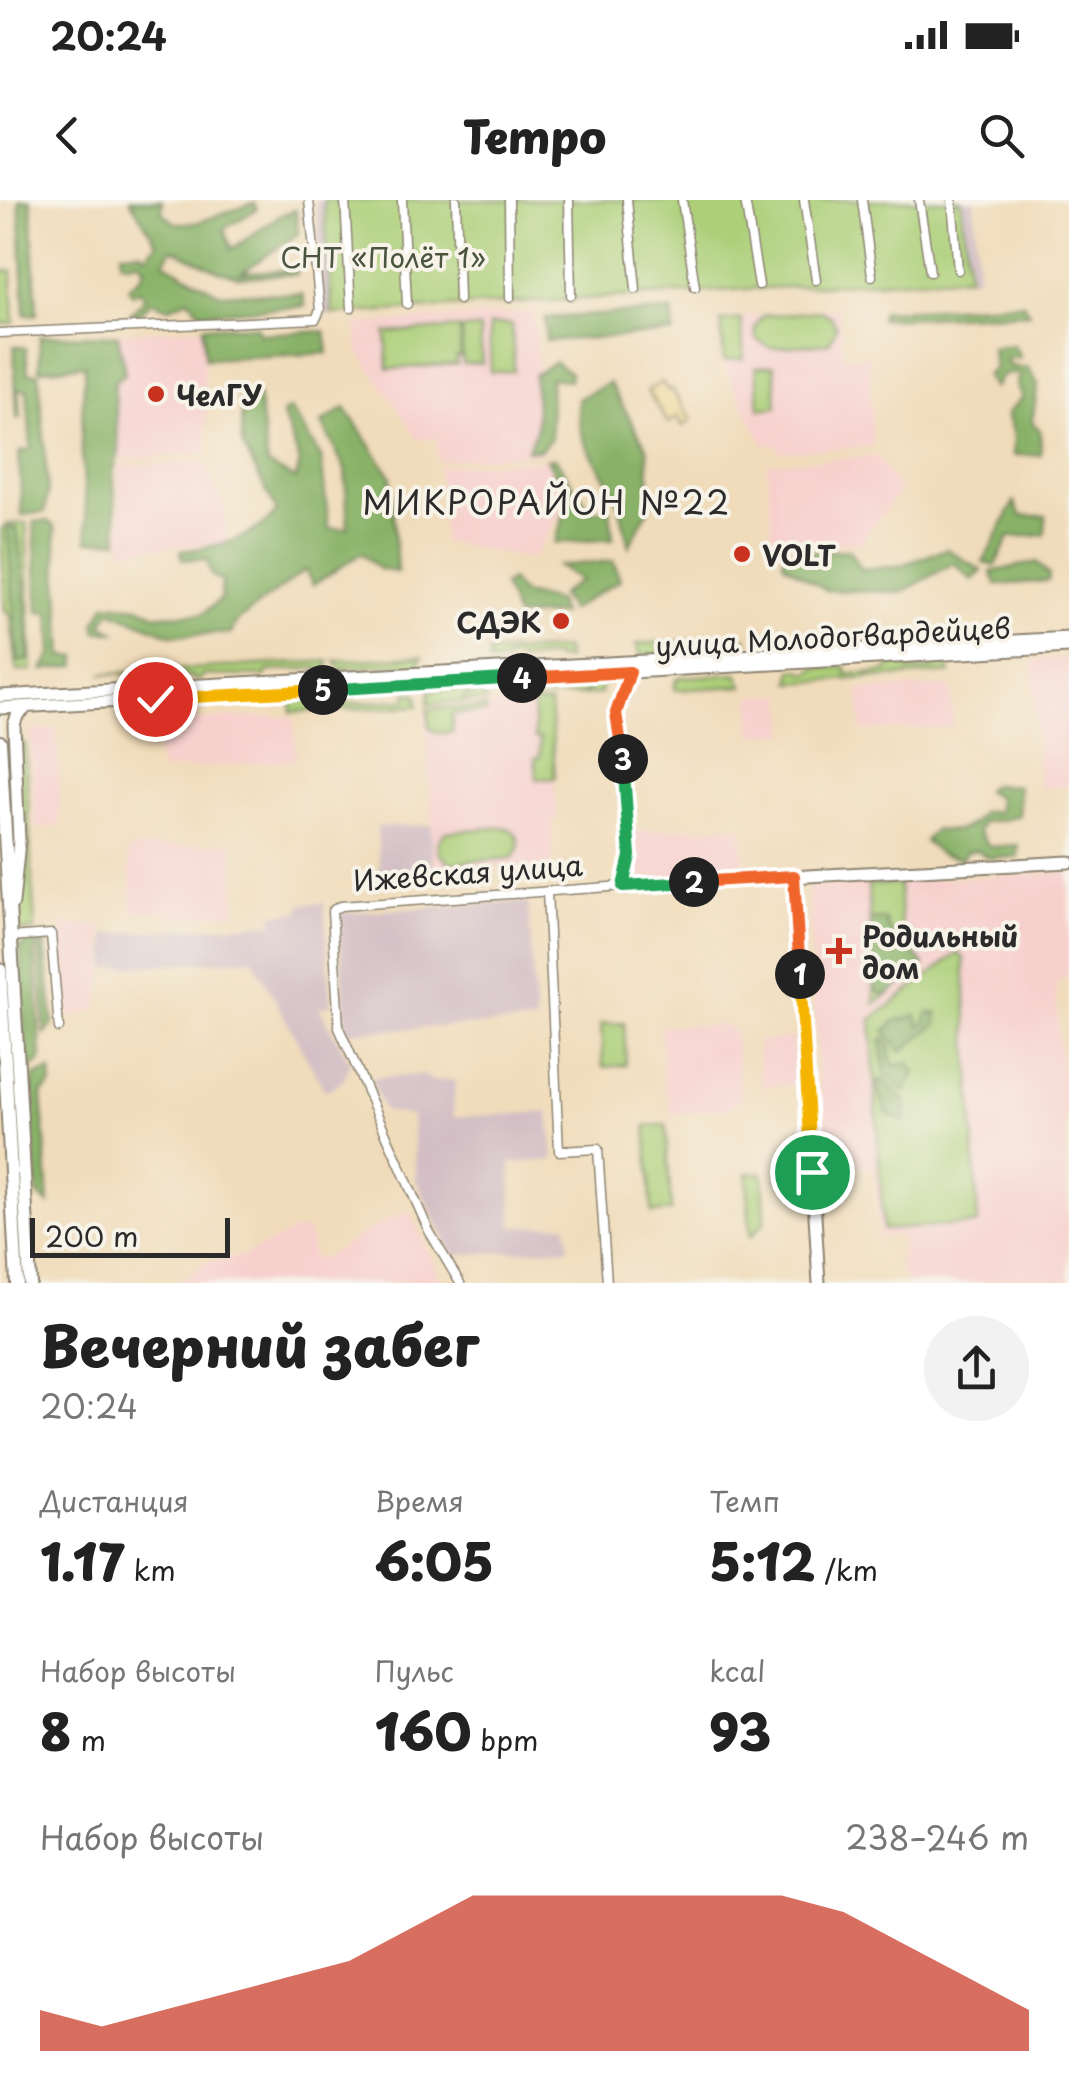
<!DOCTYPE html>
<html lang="ru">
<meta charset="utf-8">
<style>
:root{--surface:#fff;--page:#f2f2f2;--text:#222;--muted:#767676;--accent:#c8321e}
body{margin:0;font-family:"Playpen Sans",sans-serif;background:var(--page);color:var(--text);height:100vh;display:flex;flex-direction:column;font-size:38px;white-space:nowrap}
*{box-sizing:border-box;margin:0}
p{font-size:32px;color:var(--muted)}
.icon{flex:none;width:55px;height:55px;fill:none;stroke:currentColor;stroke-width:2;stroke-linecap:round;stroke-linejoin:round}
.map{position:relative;height:1083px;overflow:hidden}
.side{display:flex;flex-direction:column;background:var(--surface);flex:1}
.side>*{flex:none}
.scale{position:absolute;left:30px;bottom:25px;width:200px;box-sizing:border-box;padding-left:10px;border:5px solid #2b2b2b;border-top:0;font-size:28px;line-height:35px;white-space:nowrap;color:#2b2b2b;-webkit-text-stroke:8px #f7f3e8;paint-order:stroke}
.pin{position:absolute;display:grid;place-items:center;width:85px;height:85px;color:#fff;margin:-42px;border:5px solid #fff;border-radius:50%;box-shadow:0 2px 10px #0007}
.km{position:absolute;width:50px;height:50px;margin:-25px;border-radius:50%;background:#222;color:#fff;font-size:28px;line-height:50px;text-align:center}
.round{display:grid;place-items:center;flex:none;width:105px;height:105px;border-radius:52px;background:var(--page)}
.summary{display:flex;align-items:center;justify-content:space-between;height:170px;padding:0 40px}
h1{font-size:55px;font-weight:800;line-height:75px}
.figures{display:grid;grid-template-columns:repeat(3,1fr);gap:15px;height:170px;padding:10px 40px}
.figures div{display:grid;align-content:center}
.figures b{font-size:50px;font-weight:800}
.figures small{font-size:28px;font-weight:400}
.figures p{font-size:28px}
.chart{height:280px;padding:20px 40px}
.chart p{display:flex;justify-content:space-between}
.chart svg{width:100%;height:180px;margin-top:10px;fill:var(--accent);opacity:.7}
.status{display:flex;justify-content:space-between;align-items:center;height:70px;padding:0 50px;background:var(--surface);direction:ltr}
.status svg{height:28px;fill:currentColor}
header{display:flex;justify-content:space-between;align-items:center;height:130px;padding:0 40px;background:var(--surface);font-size:45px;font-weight:800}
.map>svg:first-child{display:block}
.built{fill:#f7d0ce;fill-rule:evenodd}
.industrial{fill:#d2bec4}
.green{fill:#accf78;stroke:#6c7d52;stroke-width:2.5}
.forest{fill:#89b268;stroke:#5a6e4a;stroke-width:2.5}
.sand{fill:#eeda9e;stroke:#8c8264;stroke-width:2.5}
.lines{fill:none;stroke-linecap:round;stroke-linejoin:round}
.street-casing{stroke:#8e8472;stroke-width:11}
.secondary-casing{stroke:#8e8472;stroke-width:15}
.primary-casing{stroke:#8e8472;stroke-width:16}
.street{stroke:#fff;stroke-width:8}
.secondary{stroke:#fff;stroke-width:11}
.primary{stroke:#fff;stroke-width:12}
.split-1-casing{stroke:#fff;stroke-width:20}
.split-2-casing{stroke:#fff;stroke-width:20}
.split-3-casing{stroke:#fff;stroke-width:20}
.split-4-casing{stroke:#fff;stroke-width:20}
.split-5-casing{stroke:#fff;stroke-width:20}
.split-6-casing{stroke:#fff;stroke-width:20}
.split-1{stroke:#f5b400;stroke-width:12}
.split-2{stroke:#f0652b;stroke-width:12}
.split-3{stroke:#22a559;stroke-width:12}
.split-4{stroke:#f0652b;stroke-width:12}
.split-5{stroke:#22a559;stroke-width:12}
.split-6{stroke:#f5b400;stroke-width:12}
.poi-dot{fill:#c8321e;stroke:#f7f3e8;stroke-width:4}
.labels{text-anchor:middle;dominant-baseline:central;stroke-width:8;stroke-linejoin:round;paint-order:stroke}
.park-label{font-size:28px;fill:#4b543e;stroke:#f7f3e8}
.poi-label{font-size:28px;font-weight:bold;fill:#2b2b2b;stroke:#f7f3e8;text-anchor:start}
.street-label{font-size:28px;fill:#2b2b2b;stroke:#f7f3e8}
.quarter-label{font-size:32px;letter-spacing:2.5px;fill:#2b2b2b;stroke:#f7f3e8}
</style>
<div class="status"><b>20:24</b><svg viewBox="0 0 49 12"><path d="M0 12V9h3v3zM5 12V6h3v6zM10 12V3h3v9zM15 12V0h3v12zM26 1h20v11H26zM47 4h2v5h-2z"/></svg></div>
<header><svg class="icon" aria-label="back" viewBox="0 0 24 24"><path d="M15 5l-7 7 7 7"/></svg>Tempo<svg class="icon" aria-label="search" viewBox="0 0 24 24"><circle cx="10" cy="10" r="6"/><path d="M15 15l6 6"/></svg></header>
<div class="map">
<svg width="1069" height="1083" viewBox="0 0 1069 1083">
<rect width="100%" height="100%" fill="#f7f3e8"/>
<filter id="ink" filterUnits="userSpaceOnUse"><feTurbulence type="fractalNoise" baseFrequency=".01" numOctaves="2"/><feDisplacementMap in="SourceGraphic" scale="20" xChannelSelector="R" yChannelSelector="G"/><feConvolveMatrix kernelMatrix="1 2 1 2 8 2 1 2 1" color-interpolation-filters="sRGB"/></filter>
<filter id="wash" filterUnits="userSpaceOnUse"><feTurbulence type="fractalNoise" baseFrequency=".0048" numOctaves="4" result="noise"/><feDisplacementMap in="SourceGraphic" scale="40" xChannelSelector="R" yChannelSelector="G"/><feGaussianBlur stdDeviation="2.25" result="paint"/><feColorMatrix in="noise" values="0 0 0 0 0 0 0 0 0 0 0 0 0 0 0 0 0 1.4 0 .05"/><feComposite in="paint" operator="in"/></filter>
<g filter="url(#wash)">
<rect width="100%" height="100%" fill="#f0dcba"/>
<path class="built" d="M 839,108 L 843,157 L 869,156 L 873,246 L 780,252 L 776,245 L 764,245 L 722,164 L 719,119 Z
M 534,112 L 544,253 L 438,261 L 436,238 L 418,239 L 358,150 L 356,124 Z
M 202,128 L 208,254 L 109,259 L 103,134 Z
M 877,256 L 900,291 L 860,342 L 773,348 L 767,263 Z
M 545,260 L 567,304 L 532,359 L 443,342 L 438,266 Z
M 205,263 L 224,307 L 227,343 L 122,350 L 118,266 Z
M 1069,458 L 1069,586 L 1039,588 L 1033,461 Z
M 951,486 L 953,527 L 861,531 L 859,490 Z
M 784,494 L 786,533 L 753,535 L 751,496 Z
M 550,503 L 557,619 L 552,620 L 552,665 L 434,671 L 425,510 Z
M 238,517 L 294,517 L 296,560 L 159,570 L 156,524 Z
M 57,529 L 60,626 L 35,628 L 30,530 Z
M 742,626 L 744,673 L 632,678 L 630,631 Z
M 232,643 L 236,712 L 169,717 L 167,711 L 133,713 L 128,649 Z
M 1069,672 L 1069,776 L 1056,782 L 1060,869 L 1069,869 L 1069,913 L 1065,918 L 1069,1083 L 906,1083 L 905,1076 L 901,1075 L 900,1035 L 879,1037 L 874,966 L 823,969 L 808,687 ZM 868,686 L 902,738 L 875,803 ZM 958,753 L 883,1030 L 871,820 Z
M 61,725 L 103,725 L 105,771 L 96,810 L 69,818 Z
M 660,825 L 725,825 L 735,832 L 740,899 L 729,908 L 671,914 L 670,899 L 664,891 Z
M 793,838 L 796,884 L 761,886 L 757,841 Z
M 410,1012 L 443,1083 L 173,1083 L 186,1078 L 204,1063 L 246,1055 L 295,1030 L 308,1030 L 313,1058 L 322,1058 L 391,1018 Z"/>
<path class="industrial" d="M 316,0 L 324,0 L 332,114 L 323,115 Z
M 962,0 L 974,0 L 978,78 L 971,78 Z
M 431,625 L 434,679 L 380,682 L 377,627 Z
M 528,702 L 536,822 L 346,832 L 339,713 Z
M 324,703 L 331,805 L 319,807 L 350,863 L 343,881 L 325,891 L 253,759 L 107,768 L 106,734 L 273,723 L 273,714 L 300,711 L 300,704 Z
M 424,875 L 432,881 L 455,880 L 453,917 L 549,912 L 554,960 L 511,963 L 513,1027 L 566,1024 L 569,1048 L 452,1055 L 416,980 L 412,916 L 384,911 L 370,878 Z"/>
<path class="green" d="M 324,0 L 961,0 L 969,76 L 332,114 Z
M 12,70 L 14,123 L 0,124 L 0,71 Z
M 820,111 L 831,117 L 836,127 L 829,143 L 771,148 L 756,139 L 755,127 L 763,116 Z
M 741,119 L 744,159 L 724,161 L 721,121 Z
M 512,124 L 514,171 L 491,172 L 489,125 Z
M 459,128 L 461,157 L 456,157 L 457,164 L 388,169 L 386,133 Z
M 480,128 L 482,163 L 463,164 L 461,129 Z
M 774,166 L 777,207 L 759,209 L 756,167 Z
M 26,323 L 32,471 L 17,471 L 10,412 L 5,412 L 1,329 L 8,324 Z
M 747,438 L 747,448 L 661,449 L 658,454 L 641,455 L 636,444 Z
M 565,449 L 566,459 L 555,459 L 554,456 L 520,461 L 519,458 L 506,458 L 506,462 L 489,463 L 489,453 Z
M 422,456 L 418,467 L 406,468 L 403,465 L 345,468 L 342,471 L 335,461 Z
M 329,461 L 327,469 L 319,473 L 319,468 L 267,471 L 265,476 L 202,475 L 201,480 L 194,480 L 192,476 L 178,477 L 177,481 L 137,483 L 124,473 L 101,474 Z
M 937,462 L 947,464 L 950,473 L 873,478 L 872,473 L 887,471 L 890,465 L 907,463 L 908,470 L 935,468 Z
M 846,467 L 846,474 L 869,473 L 869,478 L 791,483 L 792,470 L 801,469 L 804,473 L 811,473 L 814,468 Z
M 737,474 L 743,486 L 675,490 L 675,482 L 680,477 Z
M 600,482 L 601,494 L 583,495 L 591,487 L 580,495 L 533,498 L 533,488 L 536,485 Z
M 483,488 L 461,499 L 483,491 L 486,501 L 428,504 L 430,491 Z
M 407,493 L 417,494 L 418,506 L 292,512 L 291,500 L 332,498 L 339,504 L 406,500 Z
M 550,503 L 555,578 L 537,579 L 535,558 L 540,557 L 540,538 L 535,538 L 533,504 Z
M 486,507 L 486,512 L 452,514 L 452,532 L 437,533 L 429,527 L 428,509 Z
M 19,538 L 25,545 L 35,731 L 23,732 L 18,727 Z
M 504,627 C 520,631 523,647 512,658 L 451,663 L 439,654 L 438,642 L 445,632 Z
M 899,684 L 902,738 L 924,765 L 875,804 L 868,685 Z
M 958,753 L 964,758 L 978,1024 L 883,1030 L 871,820 Z
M 624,823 L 626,865 L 603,867 L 601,824 Z
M 666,925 L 671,1011 L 652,1013 L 646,926 Z
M 747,973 L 763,973 L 765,1022 L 750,1037 Z"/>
<path class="forest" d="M 19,0 L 31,0 L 37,114 L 25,115 Z
M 130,0 L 162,0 L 162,12 L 175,23 L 196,23 L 254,3 L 257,9 L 224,29 L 232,49 L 281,15 L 296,10 L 298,34 L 242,72 L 296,70 L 297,74 L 240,77 L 221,72 L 172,49 L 164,62 L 218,93 L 302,94 L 305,106 L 201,113 L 188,99 L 168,108 L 152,101 L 138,116 L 131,113 L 145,98 L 141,90 L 132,94 L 128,87 L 141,77 L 145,68 L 138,60 L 130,63 L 121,62 L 121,52 L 141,51 L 146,56 L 157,43 Z
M 1023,103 L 1029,113 L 880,119 L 882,111 Z
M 672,111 L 674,133 L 546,141 L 545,118 Z
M 203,126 L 256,126 L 260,134 L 325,131 L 328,153 L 205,159 Z
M 118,135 L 125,174 L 114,182 L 119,252 L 113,271 L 118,340 L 88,341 L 81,240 L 85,165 L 39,170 L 40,136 Z
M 1013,145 L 1020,156 L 1018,159 L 1006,157 L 1009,166 L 1028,168 L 1038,184 L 1032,222 L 1040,230 L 1041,255 L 1013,255 L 1014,235 L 1007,214 L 1022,197 L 1016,185 L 1020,174 L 1003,174 L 994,188 L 986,175 L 994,169 L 992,148 Z
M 14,146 L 26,148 L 28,173 L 39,174 L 48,293 L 45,312 L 22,315 L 19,252 L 31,249 L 27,190 L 18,189 L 21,218 L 17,218 Z
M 555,162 L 570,173 L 569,180 L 550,178 L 551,238 L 540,250 L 527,250 L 537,228 L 534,175 Z
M 609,183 L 647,248 L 651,305 L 629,346 C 624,329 622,308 614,292 C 595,255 577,245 578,199 Z
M 241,194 L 258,196 L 268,265 L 296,279 L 300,262 L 282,213 L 290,209 L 321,257 L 329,329 L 348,328 L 345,269 L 322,223 L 345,208 L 391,276 L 397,372 L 379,369 L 362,353 L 313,385 L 305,370 L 237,421 L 231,433 L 173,436 L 110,411 L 102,425 L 114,432 L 97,432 L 95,424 L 106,404 L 141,407 L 156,415 L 202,414 L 221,399 L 222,381 L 211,375 L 207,360 L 183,359 L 181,351 C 216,347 254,340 277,311 L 242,244 Z
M 555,258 L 590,310 L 610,310 L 613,339 L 555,343 L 569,300 L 547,259 Z
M 1014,302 L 1021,316 L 1046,316 L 1045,335 L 1009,337 L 995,366 L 983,363 Z
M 48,321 L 55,327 L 63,456 L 77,457 L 76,466 L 43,470 L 52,454 L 50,413 L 38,412 L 34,322 Z
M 7,327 L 17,328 L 25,387 L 29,460 L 18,462 Z
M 947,349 L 982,371 L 972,380 L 954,363 L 902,392 L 826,390 L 783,363 L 784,353 L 849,350 L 861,369 L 896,367 Z
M 613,361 L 620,380 L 570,410 L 560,395 L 581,380 L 558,366 Z
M 1037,362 L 1049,375 L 1048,381 L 997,385 L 991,372 Z
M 511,380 L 522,394 L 557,401 L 562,414 L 516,417 L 503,385 Z
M 991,585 L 1018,586 L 1019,615 L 1004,620 L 983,622 L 978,631 L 990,647 L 1018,645 L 1018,657 L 988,658 L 977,650 L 966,652 L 962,659 L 940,654 L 925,641 L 934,630 C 955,632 971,631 982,612 L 998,612 L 998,597 L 985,590 Z
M 870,719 L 886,720 L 889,730 L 902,738 L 924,765 L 886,796 L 874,789 Z
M 39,739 L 45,743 L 53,824 L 45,834 Z
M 35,740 L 41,860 L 25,873 L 20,746 Z
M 928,813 L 937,813 L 937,824 L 901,852 L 885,831 L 895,821 L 917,815 L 920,826 L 925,823 Z
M 885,838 L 891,847 L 890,858 L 895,866 L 909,863 L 915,872 L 905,892 L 885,873 L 881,840 Z
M 51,871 L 52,884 L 42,894 L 49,1004 L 38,996 L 29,890 L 35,876 Z
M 883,879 L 905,901 L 906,922 L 887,914 C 884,902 878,895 877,883 Z"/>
<path class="sand" d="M 662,182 L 668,191 L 672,189 L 691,220 L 683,226 L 678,217 L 668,223 L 647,191 Z"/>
</g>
<g filter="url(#ink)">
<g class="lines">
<defs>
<path id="street" d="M 345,0 L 351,108
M 402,0 L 407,104
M 456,0 L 459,100
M 509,0 L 510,98
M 569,0 L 571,95
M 627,0 L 636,89
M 682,0 L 695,87
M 745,0 L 759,85
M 804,0 L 816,80
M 862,0 L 872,76
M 919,0 L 930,72
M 952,0 L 958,70
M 0,133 L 316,119 L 320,110 L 309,0
M 547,691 L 559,951 L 598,949 L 607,1083
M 11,737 L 51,734 L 59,828
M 460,1083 L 429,1031 L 339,828 L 332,711 L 340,706 L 623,686"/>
<path id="secondary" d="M 629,467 L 624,496 L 616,513 L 630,656 L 623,686 L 1069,662
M 0,496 L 1069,438
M 0,508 L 1069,447
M 795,676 L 819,1083
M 13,703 L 19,641 L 14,525 L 17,516 L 27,507"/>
<path id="primary" d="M 0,542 L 30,1083
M 0,770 L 17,1083"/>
</defs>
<use href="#street" class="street-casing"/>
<use href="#secondary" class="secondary-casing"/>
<use href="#primary" class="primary-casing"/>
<use href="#street" class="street"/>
<use href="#secondary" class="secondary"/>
<use href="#primary" class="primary"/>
</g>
</g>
<g class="lines" filter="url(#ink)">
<defs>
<path id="split-1" d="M 800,774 L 812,972"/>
<path id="split-2" d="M 694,682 L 794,676 L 800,774"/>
<path id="split-3" d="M 623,559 L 630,656 L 623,686 L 694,682"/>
<path id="split-4" d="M 522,478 L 630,472 L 616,513 L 623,559"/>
<path id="split-5" d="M 323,490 L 522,478"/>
<path id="split-6" d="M 155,499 L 323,490"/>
</defs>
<use href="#split-1" class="split-1-casing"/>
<use href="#split-2" class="split-2-casing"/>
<use href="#split-3" class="split-3-casing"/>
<use href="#split-4" class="split-4-casing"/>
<use href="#split-5" class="split-5-casing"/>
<use href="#split-6" class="split-6-casing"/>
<use href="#split-1" class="split-1"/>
<use href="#split-2" class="split-2"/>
<use href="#split-3" class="split-3"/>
<use href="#split-4" class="split-4"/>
<use href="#split-5" class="split-5"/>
<use href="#split-6" class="split-6"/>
</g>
<g class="poi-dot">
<circle cx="156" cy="194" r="10"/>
<circle cx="742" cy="354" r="10"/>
<circle cx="561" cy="421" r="10"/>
<path d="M834 736h10v10h10v10h-10v10h-10v-10h-10v-10h10z"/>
</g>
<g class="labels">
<g class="park-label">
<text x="383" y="56">СНТ «Полёт 1»</text>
</g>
<g class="poi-label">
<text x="176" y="194">ЧелГУ</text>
<text x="762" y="354">VOLT</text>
<text x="541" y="421" text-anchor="end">СДЭК</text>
<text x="862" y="735">Родильный<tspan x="862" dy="32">дом</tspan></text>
</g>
<g class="street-label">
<text transform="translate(833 436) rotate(-3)">улица Молодогвардейцев</text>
<text transform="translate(468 672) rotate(-4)">Ижевская улица</text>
</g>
<g class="quarter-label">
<text x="547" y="302">МИКРОРАЙОН №22</text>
</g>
</g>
</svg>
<div class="scale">200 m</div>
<div class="pin" style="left:812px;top:972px;background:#1e9e55"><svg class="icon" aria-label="arrive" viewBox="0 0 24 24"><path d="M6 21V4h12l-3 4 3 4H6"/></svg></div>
<div class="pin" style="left:155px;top:499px;background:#d93025"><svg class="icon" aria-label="check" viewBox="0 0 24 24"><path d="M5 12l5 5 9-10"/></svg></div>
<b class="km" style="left:800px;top:774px">1</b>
<b class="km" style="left:694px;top:682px">2</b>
<b class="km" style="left:623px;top:559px">3</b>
<b class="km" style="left:522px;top:478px">4</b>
<b class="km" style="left:323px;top:490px">5</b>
</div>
<section class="side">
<div class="summary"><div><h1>Вечерний забег</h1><p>20:24</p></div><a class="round"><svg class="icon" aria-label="share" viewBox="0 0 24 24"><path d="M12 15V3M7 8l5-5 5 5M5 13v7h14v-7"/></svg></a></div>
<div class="figures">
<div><p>Дистанция</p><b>1.17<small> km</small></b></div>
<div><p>Время</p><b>6:05</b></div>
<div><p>Темп</p><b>5:12<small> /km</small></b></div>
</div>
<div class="figures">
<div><p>Набор высоты</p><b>8<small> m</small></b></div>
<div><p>Пульс</p><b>160<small> bpm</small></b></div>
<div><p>kcal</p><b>93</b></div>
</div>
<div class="chart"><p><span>Набор высоты</span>238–246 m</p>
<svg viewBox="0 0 160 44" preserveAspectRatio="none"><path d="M0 44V34L10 38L20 34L30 30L40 26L50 22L60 14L70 6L80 6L90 6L100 6L110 6L120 6L130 10L140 18L150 26L160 34V44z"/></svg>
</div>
</section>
